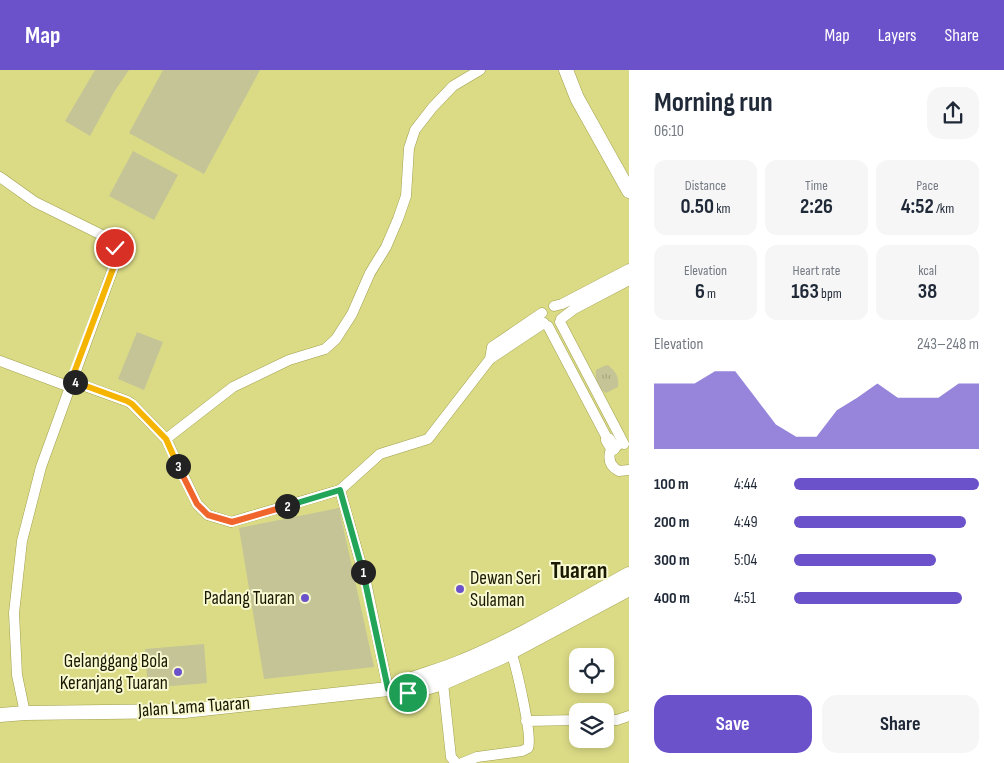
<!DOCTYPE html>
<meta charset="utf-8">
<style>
:root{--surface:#fff;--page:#f6f6f7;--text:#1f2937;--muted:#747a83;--accent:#6b52cb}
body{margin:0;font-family:"Sofia Sans Condensed",sans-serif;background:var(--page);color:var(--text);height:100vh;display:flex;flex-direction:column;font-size:19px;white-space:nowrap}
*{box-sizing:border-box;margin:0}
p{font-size:16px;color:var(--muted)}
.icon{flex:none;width:28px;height:28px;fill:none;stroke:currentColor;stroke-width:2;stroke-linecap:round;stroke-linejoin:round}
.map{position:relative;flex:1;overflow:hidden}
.details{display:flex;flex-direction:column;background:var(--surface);width:375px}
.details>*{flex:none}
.fabs{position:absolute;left:569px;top:578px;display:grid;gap:10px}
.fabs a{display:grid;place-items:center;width:45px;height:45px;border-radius:10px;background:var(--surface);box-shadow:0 2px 8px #0003;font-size:25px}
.pin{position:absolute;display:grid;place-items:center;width:42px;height:42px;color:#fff;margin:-21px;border:2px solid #fff;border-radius:50%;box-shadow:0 1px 5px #0007}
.km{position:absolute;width:25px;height:25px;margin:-12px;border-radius:50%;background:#222;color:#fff;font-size:14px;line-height:25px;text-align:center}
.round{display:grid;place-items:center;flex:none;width:52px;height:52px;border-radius:15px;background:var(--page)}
.headline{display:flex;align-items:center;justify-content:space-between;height:85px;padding:0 25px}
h1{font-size:28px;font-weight:700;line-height:38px}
.stats{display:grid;grid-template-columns:repeat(3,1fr);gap:8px;height:85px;padding:5px 25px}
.stats div{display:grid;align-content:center;border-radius:12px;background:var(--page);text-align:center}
.stats b{font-size:21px;font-weight:700}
.stats small{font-size:14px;font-weight:400}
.stats p{font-size:14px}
.chart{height:140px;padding:10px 25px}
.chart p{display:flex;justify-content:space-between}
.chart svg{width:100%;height:90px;margin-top:5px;fill:var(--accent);opacity:.7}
.cta{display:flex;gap:10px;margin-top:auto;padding:10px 25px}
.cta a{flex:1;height:58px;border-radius:15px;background:var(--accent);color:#fff;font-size:20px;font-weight:700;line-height:58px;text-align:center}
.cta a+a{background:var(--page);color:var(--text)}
ul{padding:0 25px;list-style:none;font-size:16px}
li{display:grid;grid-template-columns:80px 60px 1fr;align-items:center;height:38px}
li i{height:12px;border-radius:6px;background:var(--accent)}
header{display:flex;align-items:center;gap:30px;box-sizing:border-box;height:70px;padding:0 25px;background:var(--accent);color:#fff}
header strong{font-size:24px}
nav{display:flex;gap:28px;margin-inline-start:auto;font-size:18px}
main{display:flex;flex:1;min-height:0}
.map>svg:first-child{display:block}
.park{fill:url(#park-tufts)}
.garden{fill:#c4c497}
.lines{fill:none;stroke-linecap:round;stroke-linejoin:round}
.street-casing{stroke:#a09f4b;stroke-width:11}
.secondary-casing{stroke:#a09f4b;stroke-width:15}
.street{stroke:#fff;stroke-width:10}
.secondary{stroke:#fff;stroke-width:14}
.split-1-casing{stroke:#fff;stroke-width:10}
.split-2-casing{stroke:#fff;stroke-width:10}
.split-3-casing{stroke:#fff;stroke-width:10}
.split-4-casing{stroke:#fff;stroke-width:10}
.split-5-casing{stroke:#fff;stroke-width:10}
.split-1{stroke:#22a559;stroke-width:6}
.split-2{stroke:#22a559;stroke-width:6}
.split-3{stroke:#f0652b;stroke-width:6}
.split-4{stroke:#f5b400;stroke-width:6}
.split-5{stroke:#f5b400;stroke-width:6}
.poi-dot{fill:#6b52cb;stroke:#f8f9d0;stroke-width:2}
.labels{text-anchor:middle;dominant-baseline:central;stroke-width:4;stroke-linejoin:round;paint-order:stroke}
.poi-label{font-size:19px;fill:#191801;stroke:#f8f9d0;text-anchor:end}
.street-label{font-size:19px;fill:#191801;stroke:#f8f9d0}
.district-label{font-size:24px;font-weight:bold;fill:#191801;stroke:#f8f9d0}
</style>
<header>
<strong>Map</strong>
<nav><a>Map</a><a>Layers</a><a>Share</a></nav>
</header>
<main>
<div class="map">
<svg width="629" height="693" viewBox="0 0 629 693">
<defs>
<pattern id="park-tufts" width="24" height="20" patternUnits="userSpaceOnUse" patternTransform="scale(1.25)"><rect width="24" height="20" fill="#c4c497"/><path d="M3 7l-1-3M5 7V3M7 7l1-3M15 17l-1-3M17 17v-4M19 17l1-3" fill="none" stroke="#a8a880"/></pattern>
</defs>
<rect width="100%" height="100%" fill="#dbdb86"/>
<path class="park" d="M 608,295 C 616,302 619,306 618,317 L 606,323 C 597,318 595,309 596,300 L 604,296 Z"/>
<path class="garden" d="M 95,0 L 129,0 L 114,22 L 90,66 L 65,51 Z
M 163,0 L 260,0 L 204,104 L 129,63 Z
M 133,81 L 178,105 L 154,150 L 109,126 Z
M 137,262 L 163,272 L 144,320 L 118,309 Z
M 339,438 L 374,597 L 264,609 L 239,458 Z
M 204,574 L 207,613 L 148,618 L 145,579 Z"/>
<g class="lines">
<defs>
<path id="street" d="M 0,107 L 35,132 L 110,169 C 116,179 116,185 114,196 L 41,397 L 22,471 L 14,543 L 17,605 L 25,643
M 554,236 L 562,234 L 629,199
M 561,249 L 574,239 L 629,210
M 560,252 L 624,374
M 548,256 L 608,370
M 490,289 L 492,277 L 542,243
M 0,291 L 70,317
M 71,311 L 127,331 L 132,334 L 166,369 L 197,434 L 208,445 L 231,452 L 340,420 L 380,384 L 428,369 L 490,289 L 544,253
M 166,369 L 233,317 L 289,290 L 325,279 L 336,269 L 352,244 L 370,203 L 386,177 L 398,149 L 406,126 L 409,78 L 415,60 L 432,38 L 453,16 L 480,0
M 618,375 L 610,382 C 608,391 611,397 619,401 L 629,400
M 340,420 L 366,512 L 388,619
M 443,613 L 451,687 L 456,693
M 605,650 L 617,650 L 629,646
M 526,651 L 578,650
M 462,693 L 477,687 L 522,681 L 528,678 C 533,667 516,596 511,582"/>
<path id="secondary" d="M 566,0 L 577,28 L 629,121
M 608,370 L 613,378
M 388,619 C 412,607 438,602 463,591 C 521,567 574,534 629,504
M 0,645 L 25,643 L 184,641 L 388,619 L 408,623 L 443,613 L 502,587 L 629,519"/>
</defs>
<use href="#street" class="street-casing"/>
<use href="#secondary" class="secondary-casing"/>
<use href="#street" class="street"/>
<use href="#secondary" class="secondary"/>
</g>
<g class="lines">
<defs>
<path id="split-1" d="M 363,502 L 388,619 L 408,623"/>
<path id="split-2" d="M 287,436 L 340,420 L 363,502"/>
<path id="split-3" d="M 178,396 L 197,434 L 208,445 L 232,452 L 287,436"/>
<path id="split-4" d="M 75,312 L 127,331 L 132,334 L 166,369 L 178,396"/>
<path id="split-5" d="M 75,312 L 71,311 L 114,196 L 115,178"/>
</defs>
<use href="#split-1" class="split-1-casing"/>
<use href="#split-2" class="split-2-casing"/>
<use href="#split-3" class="split-3-casing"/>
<use href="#split-4" class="split-4-casing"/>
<use href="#split-5" class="split-5-casing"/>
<use href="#split-1" class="split-1"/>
<use href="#split-2" class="split-2"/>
<use href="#split-3" class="split-3"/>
<use href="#split-4" class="split-4"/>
<use href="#split-5" class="split-5"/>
</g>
<g class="poi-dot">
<circle cx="460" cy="519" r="5"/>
<circle cx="305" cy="528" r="5"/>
<circle cx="178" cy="602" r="5"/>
</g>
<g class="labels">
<g class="poi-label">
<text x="470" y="508" text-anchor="start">Dewan Seri<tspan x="470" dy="22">Sulaman</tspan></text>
<text x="295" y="528">Padang Tuaran</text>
<text x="168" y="591">Gelanggang Bola<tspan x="168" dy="22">Keranjang Tuaran</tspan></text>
</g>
<g class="street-label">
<text transform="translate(194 637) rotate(-4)">Jalan Lama Tuaran</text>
</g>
<g class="district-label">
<text x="579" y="500">Tuaran</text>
</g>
</g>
</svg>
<div class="fabs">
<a><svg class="icon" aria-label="locate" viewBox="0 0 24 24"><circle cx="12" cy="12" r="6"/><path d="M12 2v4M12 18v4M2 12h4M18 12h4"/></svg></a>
<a><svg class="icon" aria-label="layers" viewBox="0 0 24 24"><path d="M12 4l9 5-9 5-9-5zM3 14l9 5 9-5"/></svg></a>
</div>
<div class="pin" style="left:408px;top:623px;background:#1e9e55"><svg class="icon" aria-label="arrive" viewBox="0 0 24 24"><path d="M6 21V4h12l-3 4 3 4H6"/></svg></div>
<div class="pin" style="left:115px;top:178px;background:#d93025"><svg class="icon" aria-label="check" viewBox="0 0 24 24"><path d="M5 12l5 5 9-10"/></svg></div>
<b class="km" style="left:363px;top:502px">1</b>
<b class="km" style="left:287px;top:436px">2</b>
<b class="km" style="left:178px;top:396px">3</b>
<b class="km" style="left:75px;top:312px">4</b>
</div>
<section class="details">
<div class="headline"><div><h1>Morning run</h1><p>06:10</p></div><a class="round"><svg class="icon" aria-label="share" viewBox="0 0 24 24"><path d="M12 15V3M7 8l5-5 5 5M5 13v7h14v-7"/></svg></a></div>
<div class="stats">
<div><p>Distance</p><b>0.50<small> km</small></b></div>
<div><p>Time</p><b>2:26</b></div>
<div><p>Pace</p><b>4:52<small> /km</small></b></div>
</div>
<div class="stats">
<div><p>Elevation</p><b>6<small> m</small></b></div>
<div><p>Heart rate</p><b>163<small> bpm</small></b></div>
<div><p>kcal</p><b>38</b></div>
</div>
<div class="chart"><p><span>Elevation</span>243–248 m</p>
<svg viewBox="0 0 160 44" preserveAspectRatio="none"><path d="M0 44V12L10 12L20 12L30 6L40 6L50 19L60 32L70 38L80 38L90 25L100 19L110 12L120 19L130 19L140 19L150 12L160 12V44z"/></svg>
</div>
<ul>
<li><b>100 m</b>4:44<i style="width:100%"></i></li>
<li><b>200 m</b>4:49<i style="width:93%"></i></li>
<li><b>300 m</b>5:04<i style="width:77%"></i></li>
<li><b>400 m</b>4:51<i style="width:91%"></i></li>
</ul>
<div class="cta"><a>Save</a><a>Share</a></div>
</section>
</main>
